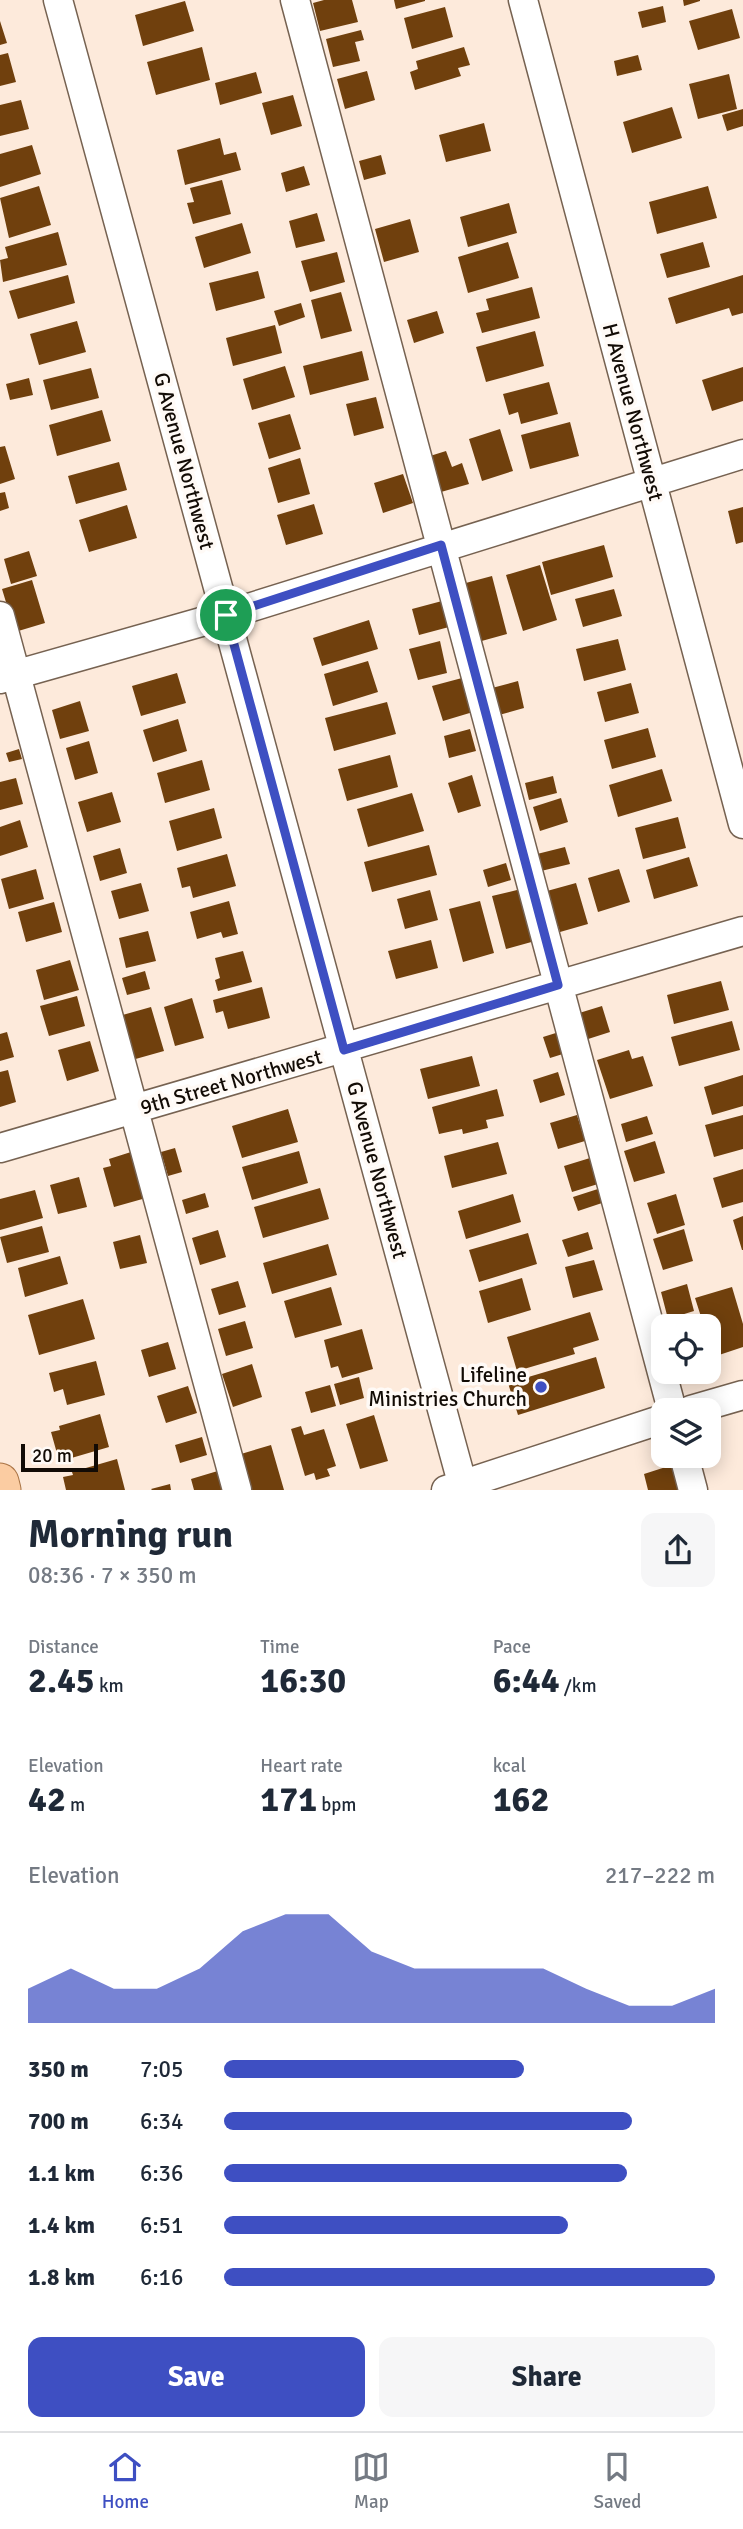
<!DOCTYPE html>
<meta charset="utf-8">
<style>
:root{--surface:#fff;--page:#f6f6f7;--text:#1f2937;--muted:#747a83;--line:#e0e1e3;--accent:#3e4fc2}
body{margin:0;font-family:Signika,sans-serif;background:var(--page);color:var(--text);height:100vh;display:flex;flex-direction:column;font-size:26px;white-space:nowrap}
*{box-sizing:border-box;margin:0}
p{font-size:23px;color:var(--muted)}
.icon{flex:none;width:38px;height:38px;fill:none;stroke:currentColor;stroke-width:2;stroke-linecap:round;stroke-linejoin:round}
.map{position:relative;height:1490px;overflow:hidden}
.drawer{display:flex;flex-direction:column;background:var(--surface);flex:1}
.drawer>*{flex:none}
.fabs{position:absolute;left:651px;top:1314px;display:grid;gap:14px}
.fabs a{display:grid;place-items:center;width:70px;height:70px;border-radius:14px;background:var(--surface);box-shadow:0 4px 18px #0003;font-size:35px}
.scale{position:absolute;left:21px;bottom:18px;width:77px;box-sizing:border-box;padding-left:7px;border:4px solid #120b05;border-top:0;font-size:19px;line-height:24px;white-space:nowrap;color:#120b05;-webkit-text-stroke:5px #fffaf6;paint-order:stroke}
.pin{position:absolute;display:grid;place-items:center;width:60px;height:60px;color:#fff;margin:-30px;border:4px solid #fff;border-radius:50%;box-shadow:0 2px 7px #0007}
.round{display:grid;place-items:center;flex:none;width:74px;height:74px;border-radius:14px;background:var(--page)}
.head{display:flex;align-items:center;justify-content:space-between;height:119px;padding:0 28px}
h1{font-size:38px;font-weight:700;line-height:52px}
.metrics{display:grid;grid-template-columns:repeat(3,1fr);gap:10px;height:119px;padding:7px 28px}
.metrics div{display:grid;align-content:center}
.metrics b{font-size:35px;font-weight:700}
.metrics small{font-size:19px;font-weight:400}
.metrics p{font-size:19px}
.chart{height:196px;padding:14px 28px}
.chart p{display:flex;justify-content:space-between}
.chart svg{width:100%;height:126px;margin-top:7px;fill:var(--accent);opacity:.7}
.primary-button{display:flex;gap:14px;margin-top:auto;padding:14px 28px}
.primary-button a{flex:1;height:80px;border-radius:14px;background:var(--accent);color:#fff;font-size:28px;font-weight:700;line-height:80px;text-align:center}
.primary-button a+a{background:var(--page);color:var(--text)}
ul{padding:0 28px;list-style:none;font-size:23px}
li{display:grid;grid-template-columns:112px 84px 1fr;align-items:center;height:52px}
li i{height:18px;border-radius:9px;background:var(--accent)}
.dock{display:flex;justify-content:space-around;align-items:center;height:98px;border-top:2px solid var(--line);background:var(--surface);font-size:19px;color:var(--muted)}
.dock a{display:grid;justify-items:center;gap:4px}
.dock .selected{color:var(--accent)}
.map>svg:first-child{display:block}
.building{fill:#70400d}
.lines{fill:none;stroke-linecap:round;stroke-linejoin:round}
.minor-casing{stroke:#766251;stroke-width:31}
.major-casing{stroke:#a87243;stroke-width:39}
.minor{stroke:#fff;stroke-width:28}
.major{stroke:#fbcca2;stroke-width:37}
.route-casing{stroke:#fff;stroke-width:14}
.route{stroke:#3e4fc2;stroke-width:9}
.poi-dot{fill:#3e4fc2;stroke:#fffaf6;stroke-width:2.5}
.labels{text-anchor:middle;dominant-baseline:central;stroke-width:7;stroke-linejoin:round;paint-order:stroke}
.street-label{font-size:21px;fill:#120b05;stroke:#fffaf6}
.poi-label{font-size:21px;fill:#120b05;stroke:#fffaf6;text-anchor:end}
</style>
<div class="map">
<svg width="743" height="1490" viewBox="0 0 743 1490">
<rect width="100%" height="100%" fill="#fdeadb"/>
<path class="building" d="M 324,0 L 352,0 L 358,22 L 320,31 L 313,3 Z
M 394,0 L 425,0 L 425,1 L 396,9 Z
M 683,0 L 700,0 L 700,1 L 684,6 Z
M 185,1 L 194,31 L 143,46 L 135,15 Z
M 663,6 L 666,22 L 642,28 L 638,12 Z
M 445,7 L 453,37 L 412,49 L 404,18 Z
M 732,9 L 740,38 L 698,50 L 689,21 Z
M 0,21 L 7,43 L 0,45 Z
M 361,30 L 364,40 L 355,42 L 360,61 L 333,67 L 326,39 Z
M 202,47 L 210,80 L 156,95 L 147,62 Z
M 464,47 L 470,65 L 458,68 L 461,76 L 415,90 L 410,72 L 418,69 L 416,61 Z
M 8,53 L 16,82 L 0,86 L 0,55 Z
M 638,55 L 642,70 L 617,76 L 614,61 Z
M 367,71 L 375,100 L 345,109 L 337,79 Z
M 256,72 L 262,93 L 220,105 L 215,83 Z
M 729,74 L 737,109 L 698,119 L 689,84 Z
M 293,95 L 302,126 L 271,135 L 262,103 Z
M 21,100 L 29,129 L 0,136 L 0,105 Z
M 672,107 L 682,138 L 632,153 L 623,122 Z
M 743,109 L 743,126 L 727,131 L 722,115 Z
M 484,123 L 491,151 L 446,162 L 439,135 Z
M 220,138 L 224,155 L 236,152 L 241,170 L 185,185 L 177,150 Z
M 32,145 L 41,174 L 0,187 L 0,154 Z
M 381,155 L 386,174 L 364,180 L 359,161 Z
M 304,166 L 310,185 L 286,192 L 281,173 Z
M 222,180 L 231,214 L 193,224 L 187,203 L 194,202 L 190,188 Z
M 39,186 L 51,225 L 9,238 L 0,198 Z
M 708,186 L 717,218 L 657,234 L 649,202 Z
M 509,203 L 517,233 L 468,247 L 460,217 Z
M 317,213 L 325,241 L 296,248 L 289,221 Z
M 410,219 L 419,252 L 384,262 L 375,229 Z
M 242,223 L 251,253 L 204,268 L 195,237 Z
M 58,232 L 67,265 L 3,282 L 0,260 L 8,258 L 5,247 Z
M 508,242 L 519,278 L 468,293 L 458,257 Z
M 703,242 L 710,267 L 667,278 L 660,254 Z
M 337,252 L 345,282 L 310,292 L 301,261 Z
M 258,271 L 265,298 L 216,311 L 209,283 Z
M 68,275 L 75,303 L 18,319 L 9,291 Z
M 743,275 L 743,313 L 732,316 L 729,308 L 676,324 L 668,298 Z
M 532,287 L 540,318 L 482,333 L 476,313 L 489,310 L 486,299 Z
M 341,292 L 352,331 L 321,339 L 311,300 Z
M 301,303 L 305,317 L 279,326 L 274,311 Z
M 437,311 L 444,333 L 414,343 L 407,320 Z
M 77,321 L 86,352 L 39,365 L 30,334 Z
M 275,325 L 282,353 L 233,366 L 226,338 Z
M 535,331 L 544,366 L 486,382 L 476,347 Z
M 362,351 L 369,380 L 310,395 L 303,366 Z
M 285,366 L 295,397 L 252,410 L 243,379 Z
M 743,367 L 743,401 L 712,411 L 702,380 Z
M 91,368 L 99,398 L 51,410 L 43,380 Z
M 29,378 L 33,395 L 10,400 L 6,384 Z
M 549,382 L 558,414 L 521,424 L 518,412 L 509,415 L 503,394 Z
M 376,397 L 384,428 L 354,436 L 346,404 Z
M 102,410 L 111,441 L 57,456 L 49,425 Z
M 290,414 L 301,449 L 269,459 L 258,423 Z
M 570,422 L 579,456 L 530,469 L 521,435 Z
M 500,429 L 513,471 L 482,481 L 469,439 Z
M 5,446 L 15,479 L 0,484 L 0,447 Z
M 446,451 L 452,467 L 462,463 L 469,484 L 441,492 L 430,456 Z
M 300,458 L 310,494 L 278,503 L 268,468 Z
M 119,462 L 127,490 L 76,504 L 68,476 Z
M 403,474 L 413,503 L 383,513 L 374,483 Z
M 5,492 L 9,508 L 0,511 L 0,493 Z
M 314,504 L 323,534 L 286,545 L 277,515 Z
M 127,505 L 137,538 L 89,552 L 79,520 Z
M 743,507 L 743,542 L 736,544 L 728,511 Z
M 604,545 L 613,577 L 551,595 L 542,562 Z
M 29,551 L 37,576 L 11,584 L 4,559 Z
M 540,565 L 557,620 L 523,631 L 506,575 Z
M 492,576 L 507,634 L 478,642 L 462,584 Z
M 32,580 L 45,623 L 15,632 L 2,589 Z
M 614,589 L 622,616 L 583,627 L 575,599 Z
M 442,601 L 449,627 L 419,635 L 412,609 Z
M 369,620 L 378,649 L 322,666 L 313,638 Z
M 618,639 L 626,670 L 584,681 L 576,649 Z
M 440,641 L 447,673 L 418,680 L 409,649 Z
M 368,661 L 378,692 L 333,706 L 324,674 Z
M 177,673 L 186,703 L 141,716 L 132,686 Z
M 462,678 L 473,712 L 443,721 L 432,686 Z
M 518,681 L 524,708 L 499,715 L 492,688 Z
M 631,683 L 639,713 L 605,722 L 597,692 Z
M 80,701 L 89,731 L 60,739 L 52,710 Z
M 387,702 L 396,734 L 334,751 L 325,718 Z
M 178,719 L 187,751 L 153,762 L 143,730 Z
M 648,728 L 656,757 L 612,769 L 604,740 Z
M 470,729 L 476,751 L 449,758 L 444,736 Z
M 89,741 L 98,773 L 75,780 L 66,748 Z
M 19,749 L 22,759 L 9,762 L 6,753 Z
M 390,755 L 398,787 L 347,801 L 338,769 Z
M 202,760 L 210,790 L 165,803 L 157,773 Z
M 662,769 L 672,801 L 618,817 L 609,785 Z
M 472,775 L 481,806 L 458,813 L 448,783 Z
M 553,776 L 557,793 L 529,800 L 525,783 Z
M 16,778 L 23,804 L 0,810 L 0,782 Z
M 112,792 L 121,822 L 87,832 L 78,802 Z
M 412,793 L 424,831 L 368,847 L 357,809 Z
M 561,798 L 568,822 L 540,831 L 533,807 Z
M 214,808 L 222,838 L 177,851 L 169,821 Z
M 678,817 L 686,848 L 643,859 L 635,828 Z
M 20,820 L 28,847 L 0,856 L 0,827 Z
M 429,845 L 437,875 L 372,892 L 364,862 Z
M 565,847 L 570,864 L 541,871 L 537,854 Z
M 120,848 L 127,873 L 100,881 L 93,856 Z
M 227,854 L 236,886 L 193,898 L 190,886 L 182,888 L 177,868 Z
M 689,857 L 698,886 L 654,899 L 646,870 Z
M 506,863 L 511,880 L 488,887 L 483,870 Z
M 36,869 L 44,899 L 9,909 L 1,879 Z
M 619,869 L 630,902 L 598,912 L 588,878 Z
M 141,883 L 149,911 L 119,919 L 111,891 Z
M 576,883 L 588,924 L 560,932 L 547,891 Z
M 521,889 L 535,941 L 506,949 L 492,896 Z
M 430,890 L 438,920 L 405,929 L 397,899 Z
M 229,901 L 238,934 L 223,938 L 221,932 L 197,939 L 190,912 Z
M 480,901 L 494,953 L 463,962 L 449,909 Z
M 54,902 L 62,932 L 26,942 L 18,912 Z
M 148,931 L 156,961 L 126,968 L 119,938 Z
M 431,940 L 438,968 L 396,979 L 388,951 Z
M 243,951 L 252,982 L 218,991 L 215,980 L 220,978 L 215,958 Z
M 70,960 L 79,990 L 44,1000 L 36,970 Z
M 145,971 L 150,989 L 127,995 L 122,978 Z
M 721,981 L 729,1010 L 674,1024 L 667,995 Z
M 262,987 L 270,1018 L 228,1029 L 223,1011 L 216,1013 L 213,1000 Z
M 77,996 L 85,1026 L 49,1036 L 40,1006 Z
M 192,998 L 204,1038 L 175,1046 L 164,1007 Z
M 602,1006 L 610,1032 L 585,1040 L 576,1014 Z
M 151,1007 L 164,1051 L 132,1060 L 119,1016 Z
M 732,1021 L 740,1050 L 679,1066 L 671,1037 Z
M 7,1032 L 14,1057 L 0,1061 L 0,1034 Z
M 559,1032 L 566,1053 L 550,1058 L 543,1037 Z
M 90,1041 L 99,1071 L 67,1081 L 58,1050 Z
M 629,1050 L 632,1059 L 643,1056 L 653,1086 L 610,1099 L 597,1060 Z
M 472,1056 L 480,1086 L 428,1099 L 420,1069 Z
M 8,1070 L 16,1102 L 0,1107 L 0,1072 Z
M 558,1072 L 565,1095 L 540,1103 L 533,1080 Z
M 743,1075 L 743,1106 L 712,1115 L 704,1087 Z
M 497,1089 L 504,1116 L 486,1120 L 488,1128 L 463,1134 L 462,1129 L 439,1134 L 432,1107 Z
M 288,1109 L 298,1142 L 242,1158 L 232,1126 Z
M 577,1115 L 585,1141 L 558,1149 L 550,1123 Z
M 743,1115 L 743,1149 L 714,1157 L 705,1125 Z
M 647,1116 L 653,1134 L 626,1142 L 621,1124 Z
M 655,1141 L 665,1173 L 634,1182 L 624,1151 Z
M 498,1142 L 507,1174 L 452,1188 L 444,1156 Z
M 175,1148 L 182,1172 L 168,1176 L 161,1152 Z
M 299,1151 L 308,1183 L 252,1200 L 242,1167 Z
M 131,1152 L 146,1198 L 114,1207 L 103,1168 L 111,1166 L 109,1159 Z
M 590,1158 L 598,1184 L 572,1192 L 564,1166 Z
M 743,1169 L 743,1202 L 722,1208 L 713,1178 Z
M 79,1177 L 87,1207 L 58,1214 L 50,1185 Z
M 320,1188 L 329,1219 L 263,1238 L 254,1207 Z
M 601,1188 L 605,1202 L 578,1211 L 573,1197 Z
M 35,1190 L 43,1218 L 0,1230 L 0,1199 Z
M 205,1193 L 209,1207 L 186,1214 L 182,1200 Z
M 513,1194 L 521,1222 L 466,1239 L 458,1211 Z
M 676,1194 L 685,1225 L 657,1234 L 647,1203 Z
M 743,1216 L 743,1250 L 742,1250 L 733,1220 Z
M 42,1226 L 49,1252 L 7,1263 L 0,1237 Z
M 684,1229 L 693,1261 L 663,1270 L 653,1239 Z
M 218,1230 L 226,1257 L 200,1265 L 192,1238 Z
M 588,1232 L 593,1249 L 568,1257 L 562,1240 Z
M 528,1233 L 537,1264 L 479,1282 L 469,1250 Z
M 140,1235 L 147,1263 L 120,1269 L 113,1242 Z
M 328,1244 L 337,1275 L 272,1294 L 263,1263 Z
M 60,1256 L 68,1284 L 25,1297 L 18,1268 Z
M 594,1260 L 603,1290 L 573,1298 L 565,1267 Z
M 522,1278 L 531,1310 L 488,1323 L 479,1291 Z
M 238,1281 L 246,1307 L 219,1315 L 211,1289 Z
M 687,1284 L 694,1311 L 668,1319 L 661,1292 Z
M 331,1287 L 342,1325 L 295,1338 L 284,1301 Z
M 732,1287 L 743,1324 L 743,1347 L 713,1357 L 709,1326 L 704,1326 L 695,1298 Z
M 83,1299 L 95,1339 L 39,1355 L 28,1315 Z
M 590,1312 L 599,1340 L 573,1348 L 575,1354 L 517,1371 L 507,1337 Z
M 245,1321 L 253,1348 L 226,1356 L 218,1329 Z
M 362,1329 L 373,1369 L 342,1378 L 338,1366 L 331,1368 L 324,1340 Z
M 168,1342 L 176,1369 L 149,1377 L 141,1350 Z
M 596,1357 L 605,1388 L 518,1415 L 508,1383 Z
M 96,1361 L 105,1395 L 67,1405 L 63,1389 L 54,1392 L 49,1373 Z
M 252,1364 L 262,1397 L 233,1407 L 222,1374 Z
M 359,1377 L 364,1398 L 340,1405 L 334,1384 Z
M 330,1385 L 336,1406 L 311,1413 L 305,1392 Z
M 188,1386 L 197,1413 L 166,1423 L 157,1396 Z
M 100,1414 L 109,1447 L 68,1459 L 67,1455 L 58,1457 L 51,1432 L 60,1430 L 59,1426 Z
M 374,1415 L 388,1461 L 360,1469 L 346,1424 Z
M 301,1426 L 304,1435 L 324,1429 L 336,1466 L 327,1469 L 330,1476 L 316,1480 L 314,1473 L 305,1476 L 291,1429 Z
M 202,1437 L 207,1455 L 180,1463 L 175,1445 Z
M 271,1445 L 284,1490 L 252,1490 L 241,1454 Z
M 117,1459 L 125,1490 L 66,1490 L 63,1477 L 73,1475 L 72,1472 Z
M 672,1465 L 679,1490 L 648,1490 L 644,1474 Z
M 221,1470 L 226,1490 L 194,1490 L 191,1479 Z
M 170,1484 L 171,1490 L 152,1490 L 151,1489 Z"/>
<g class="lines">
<defs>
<path id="minor" d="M 58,0 L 464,1490
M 295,0 L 672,1410
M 523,0 L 743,824
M 0,616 L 237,1490
M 0,679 L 226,615 L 743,454
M 0,1148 L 743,931
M 691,1410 L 743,1395
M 684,1456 L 693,1490
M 446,1490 L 663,1419"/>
<path id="major" d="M 0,1482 L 2,1490"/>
</defs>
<use href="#minor" class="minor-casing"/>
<use href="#major" class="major-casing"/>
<use href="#minor" class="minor"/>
<use href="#major" class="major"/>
</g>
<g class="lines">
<defs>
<path id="route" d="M 441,545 L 558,985 L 344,1050 L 226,615 Z"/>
</defs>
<use href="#route" class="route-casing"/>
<use href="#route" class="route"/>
</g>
<circle class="poi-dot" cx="541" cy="1387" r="7"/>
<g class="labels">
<g class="street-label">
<text transform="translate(633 412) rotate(75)">H Avenue Northwest</text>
<text transform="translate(184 461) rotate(75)">G Avenue Northwest</text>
<text transform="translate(231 1082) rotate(-16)">9th Street Northwest</text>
<text transform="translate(377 1170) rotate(75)">G Avenue Northwest</text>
</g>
<g class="poi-label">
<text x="527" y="1375">Lifeline<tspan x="527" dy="24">Ministries Church</tspan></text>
</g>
</g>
</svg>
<div class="fabs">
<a><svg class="icon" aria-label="locate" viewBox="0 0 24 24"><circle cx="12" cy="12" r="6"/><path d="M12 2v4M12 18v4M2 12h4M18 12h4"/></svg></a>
<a><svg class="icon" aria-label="layers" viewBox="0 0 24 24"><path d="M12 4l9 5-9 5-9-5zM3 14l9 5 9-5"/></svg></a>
</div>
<div class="scale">20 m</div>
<div class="pin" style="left:226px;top:615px;background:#1e9e55"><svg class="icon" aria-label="arrive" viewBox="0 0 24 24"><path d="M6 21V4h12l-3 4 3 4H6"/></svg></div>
</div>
<section class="drawer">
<div class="head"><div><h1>Morning run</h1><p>08:36 · 7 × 350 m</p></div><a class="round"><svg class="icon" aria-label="share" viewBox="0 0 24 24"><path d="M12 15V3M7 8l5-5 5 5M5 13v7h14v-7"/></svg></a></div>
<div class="metrics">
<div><p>Distance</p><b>2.45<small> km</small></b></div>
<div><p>Time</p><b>16:30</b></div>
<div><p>Pace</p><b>6:44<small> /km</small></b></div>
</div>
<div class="metrics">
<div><p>Elevation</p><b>42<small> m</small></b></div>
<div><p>Heart rate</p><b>171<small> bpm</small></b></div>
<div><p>kcal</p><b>162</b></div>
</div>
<div class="chart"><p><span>Elevation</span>217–222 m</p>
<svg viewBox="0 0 160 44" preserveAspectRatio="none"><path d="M0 44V32L10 25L20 32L30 32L40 25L50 12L60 6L70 6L80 19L90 25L100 25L110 25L120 25L130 32L140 38L150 38L160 32V44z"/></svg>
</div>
<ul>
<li><b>350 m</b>7:05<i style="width:61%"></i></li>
<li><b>700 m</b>6:34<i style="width:83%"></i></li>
<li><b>1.1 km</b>6:36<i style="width:82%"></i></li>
<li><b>1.4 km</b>6:51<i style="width:70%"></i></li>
<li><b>1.8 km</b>6:16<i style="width:100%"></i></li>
</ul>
<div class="primary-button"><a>Save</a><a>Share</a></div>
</section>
<nav class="dock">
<a class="selected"><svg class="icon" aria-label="home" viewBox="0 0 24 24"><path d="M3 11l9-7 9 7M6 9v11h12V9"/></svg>Home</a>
<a><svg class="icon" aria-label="map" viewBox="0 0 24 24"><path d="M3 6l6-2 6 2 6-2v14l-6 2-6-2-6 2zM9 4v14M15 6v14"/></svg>Map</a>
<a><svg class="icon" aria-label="saved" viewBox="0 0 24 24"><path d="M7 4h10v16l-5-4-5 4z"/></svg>Saved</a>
</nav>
